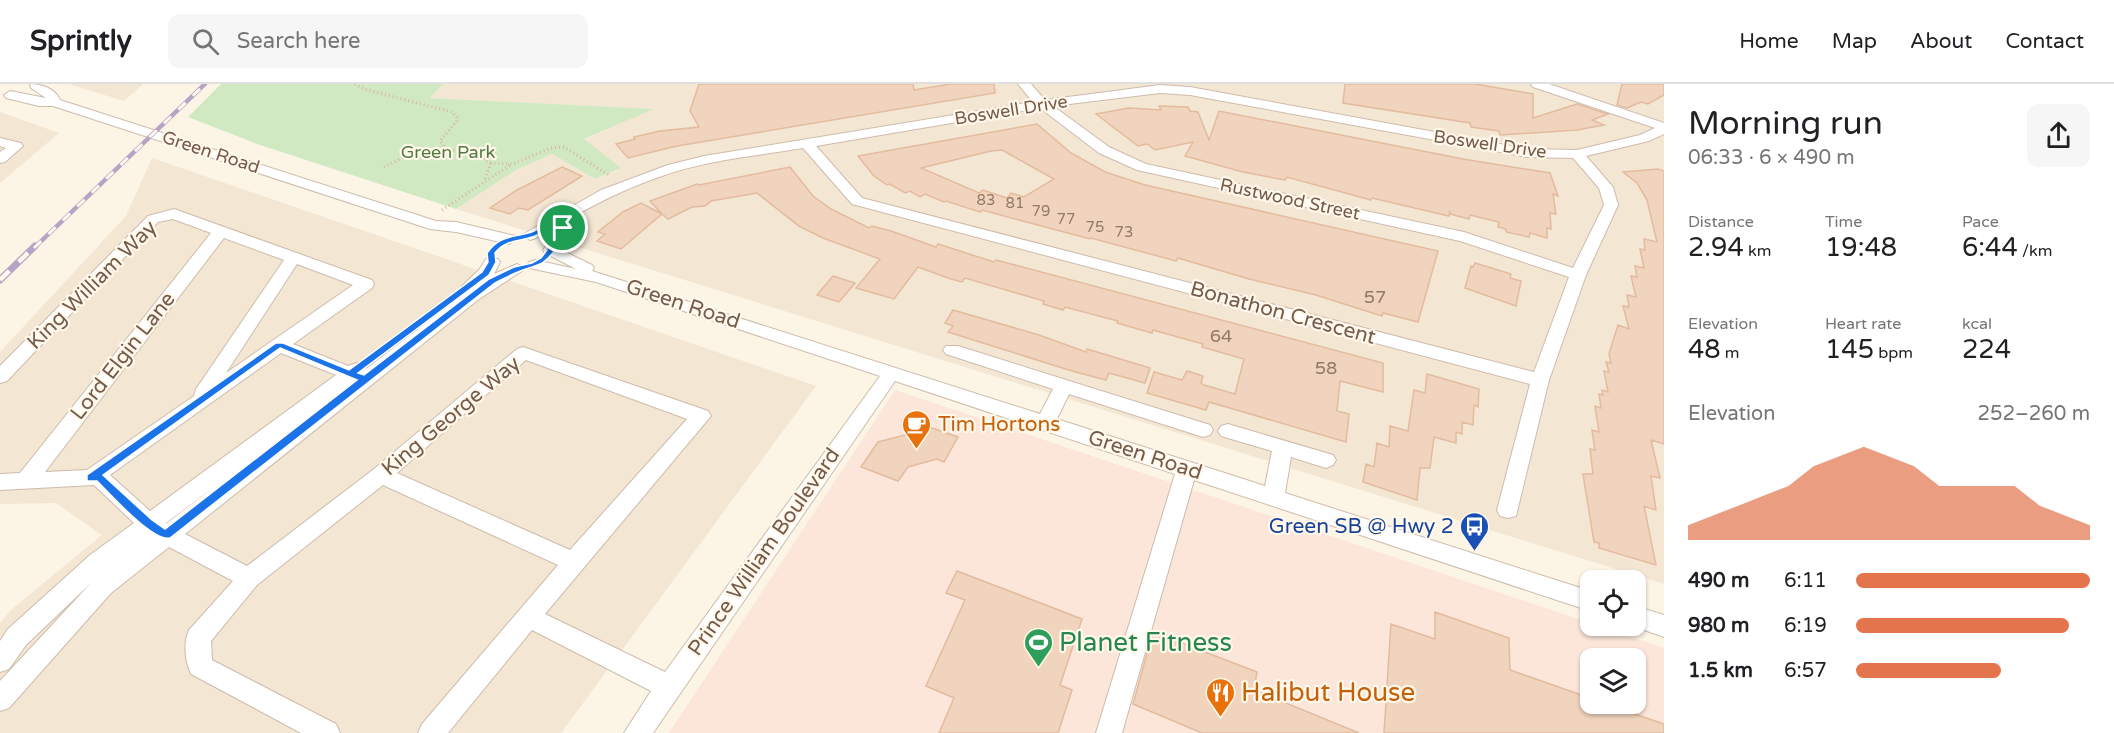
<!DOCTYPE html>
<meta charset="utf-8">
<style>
:root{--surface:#fff;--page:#f6f6f6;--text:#202124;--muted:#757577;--line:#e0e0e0;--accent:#e3744c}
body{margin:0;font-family:"Varela Round",sans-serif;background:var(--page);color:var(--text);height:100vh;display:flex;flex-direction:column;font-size:22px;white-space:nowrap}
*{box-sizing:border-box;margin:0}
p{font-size:20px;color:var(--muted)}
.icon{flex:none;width:33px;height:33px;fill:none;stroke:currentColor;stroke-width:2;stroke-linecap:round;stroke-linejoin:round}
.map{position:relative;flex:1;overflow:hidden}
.sheet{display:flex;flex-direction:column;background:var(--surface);width:450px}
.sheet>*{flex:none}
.buttons{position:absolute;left:1580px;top:486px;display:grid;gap:12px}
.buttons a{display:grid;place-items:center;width:66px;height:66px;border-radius:12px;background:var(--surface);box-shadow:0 2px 4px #0004;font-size:30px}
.pin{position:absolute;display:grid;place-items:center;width:51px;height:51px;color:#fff;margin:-26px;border:3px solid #fff;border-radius:50%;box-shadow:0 2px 6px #0007}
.round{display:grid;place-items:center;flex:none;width:63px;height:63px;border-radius:12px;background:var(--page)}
.overview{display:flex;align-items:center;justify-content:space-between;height:102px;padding:0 24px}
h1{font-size:33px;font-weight:600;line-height:45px}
.metrics{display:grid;grid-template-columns:repeat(3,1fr);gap:9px;height:102px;padding:6px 24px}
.metrics div{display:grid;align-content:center}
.metrics b{font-size:26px;font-weight:600}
.metrics small{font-size:16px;font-weight:400}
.metrics p{font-size:16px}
.chart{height:168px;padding:12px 24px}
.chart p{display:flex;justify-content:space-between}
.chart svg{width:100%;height:108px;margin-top:6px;fill:var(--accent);opacity:.7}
ul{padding:0 24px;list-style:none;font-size:20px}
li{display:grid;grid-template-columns:96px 72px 1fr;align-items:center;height:45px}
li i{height:15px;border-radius:8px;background:var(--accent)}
header{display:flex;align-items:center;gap:36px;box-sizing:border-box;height:84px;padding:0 30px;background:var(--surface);border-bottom:2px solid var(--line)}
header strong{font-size:28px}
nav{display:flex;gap:33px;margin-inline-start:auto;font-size:21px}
.search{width:420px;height:54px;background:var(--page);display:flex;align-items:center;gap:15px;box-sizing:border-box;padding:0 21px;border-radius:12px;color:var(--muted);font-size:22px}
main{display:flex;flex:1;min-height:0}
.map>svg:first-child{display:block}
.residential{fill:#f3e6d3}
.commercial{fill:#fce5d9;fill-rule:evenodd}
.green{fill:#d1e9c3}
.building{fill:#f1d4bd;stroke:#e3bb9e;stroke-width:1.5;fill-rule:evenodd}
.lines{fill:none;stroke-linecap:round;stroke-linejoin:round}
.minor-casing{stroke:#cdbcab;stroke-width:2}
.path{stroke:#d6b7a0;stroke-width:3;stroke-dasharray:1 3;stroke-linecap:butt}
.minor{fill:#fff;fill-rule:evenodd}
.rail-far1-casing{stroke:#b7a3c5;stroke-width:4.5}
.rail-casing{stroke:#b7a3c5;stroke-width:7}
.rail-far1{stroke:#fff8eb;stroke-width:3;stroke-dasharray:10;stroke-linecap:butt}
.rail{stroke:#fff8eb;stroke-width:4.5;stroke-dasharray:13;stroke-linecap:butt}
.route{fill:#1a73e8;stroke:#fff;stroke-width:1.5;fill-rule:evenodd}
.labels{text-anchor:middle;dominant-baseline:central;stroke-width:4.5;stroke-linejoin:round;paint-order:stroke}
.far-number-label{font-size:15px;fill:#937968}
.far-street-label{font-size:18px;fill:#745b4b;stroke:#fff8eb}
.far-park-label{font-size:18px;fill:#517942;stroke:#fff8eb}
.number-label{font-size:18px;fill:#937968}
.street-label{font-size:21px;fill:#745b4b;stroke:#fff8eb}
.food-label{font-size:21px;fill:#c56008;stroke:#fff8eb;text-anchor:start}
.transit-label{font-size:21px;fill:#164399;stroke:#fff8eb;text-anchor:end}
.near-leisure-label{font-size:26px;fill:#27864d;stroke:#fff8eb;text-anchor:start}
.near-food-label{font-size:26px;fill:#c56008;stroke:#fff8eb;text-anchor:start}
</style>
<header>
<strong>Sprintly</strong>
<div class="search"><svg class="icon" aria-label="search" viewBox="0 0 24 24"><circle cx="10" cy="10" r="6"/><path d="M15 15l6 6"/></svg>Search here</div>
<nav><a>Home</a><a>Map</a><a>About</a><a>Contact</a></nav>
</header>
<main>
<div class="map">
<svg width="1664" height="649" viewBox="0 0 1664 649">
<rect width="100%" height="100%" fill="#fcf4e5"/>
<path class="residential" d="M 69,0 L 143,0 L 124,17 Z
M 443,0 L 1664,0 L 1664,500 L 456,125 L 516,86 L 552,70 L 595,95 L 620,85 L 584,56 L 652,25 L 430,14 Z
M 0,28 L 59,49 L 0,99 Z
M 152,74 L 816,302 L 561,649 L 0,649 L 0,539 L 11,526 L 102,451 L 56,419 L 0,420 L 0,268 L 126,132 Z"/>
<path class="commercial" d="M 895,306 L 1590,539 L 1590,542 L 1597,542 L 1664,564 L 1664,649 L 669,649 ZM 1590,574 L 1635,574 L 1635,620 L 1590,620 Z"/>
<path class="green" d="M 221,0 L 443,0 L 430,14 L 654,25 L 584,55 L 621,84 L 595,95 L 552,70 L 516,86 L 456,125 L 257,60 L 188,33 Z"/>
<path class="building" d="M 699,0 L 913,0 L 914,6 L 951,0 L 994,0 L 995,9 L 677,62 L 628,74 L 616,60 L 635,55 L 634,53 L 660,47 L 699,43 L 690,27 Z
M 1345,0 L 1475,0 L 1533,10 L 1533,34 L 1577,20 L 1608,30 L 1592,36 L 1604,41 L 1577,46 L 1500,51 L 1499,47 L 1471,43 L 1470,39 L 1343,19 Z
M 1622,0 L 1664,0 L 1664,11 L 1648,20 L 1641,18 L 1627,24 L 1617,21 Z
M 1159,22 L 1188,23 L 1190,27 L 1198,28 L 1209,56 L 1219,27 L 1463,75 L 1550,89 L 1558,112 L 1553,110 L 1556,130 L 1550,129 L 1551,145 L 1547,144 L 1547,154 L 1530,149 L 1529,153 L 1506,148 L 1506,145 L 1498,143 L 1499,138 L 1470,131 L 1469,135 L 1450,130 L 1450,127 L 1449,132 L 1372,114 L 1371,116 L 1287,93 L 1285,96 L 1243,88 L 1185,72 L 1193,58 L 1155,66 L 1147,60 L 1138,62 L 1096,30 L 1129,24 L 1161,26 Z
M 1037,40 L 1071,69 L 1105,88 L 1145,101 L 1438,167 L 1418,238 L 1383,229 L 1382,232 L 1316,211 L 1249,195 L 1178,174 L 1176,177 L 1091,154 L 1090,155 L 982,126 L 980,128 L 946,117 L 944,118 L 925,110 L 920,113 L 910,107 L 905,109 L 890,100 L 887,101 L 874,92 L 858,72 ZM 1002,66 L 1054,95 L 1024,113 L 1011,109 L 1007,114 L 983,106 L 979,109 L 921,84 L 991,67 Z
M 562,83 L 582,92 L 528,126 L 519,124 L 510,130 L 490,124 L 517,106 Z
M 790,83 L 813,112 L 831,125 L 869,144 L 872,142 L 891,147 L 936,163 L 938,160 L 994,178 L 996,176 L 1383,279 L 1383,308 L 1340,297 L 1337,327 L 1349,330 L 1346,358 L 1209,318 L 1206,326 L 1147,309 L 1154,288 L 1182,296 L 1187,287 L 1203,292 L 1201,299 L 1204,301 L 1235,310 L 1244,275 L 1202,263 L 1203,260 L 1153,246 L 1152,249 L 1117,239 L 1118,237 L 1065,223 L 1063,226 L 1043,220 L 1044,217 L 965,194 L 962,198 L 951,195 L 918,183 L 894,215 L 856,204 L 880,175 L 823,154 L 799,142 L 757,109 L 711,117 L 705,122 L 692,123 L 668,135 L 662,130 L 621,165 L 597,157 L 605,150 L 598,148 L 623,128 L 641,119 L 662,130 L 650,117 L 697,100 L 699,101 Z
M 1658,85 L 1664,87 L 1664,360 L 1651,356 L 1660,394 L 1651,392 L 1656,426 L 1644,422 L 1656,481 L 1599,464 L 1599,459 L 1594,458 L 1583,390 L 1593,390 L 1590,365 L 1595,366 L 1592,346 L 1599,348 L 1595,322 L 1601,324 L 1599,310 L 1603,311 L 1602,306 L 1608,308 L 1604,287 L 1609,288 L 1606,278 L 1611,279 L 1609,270 L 1618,241 L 1629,245 L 1623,222 L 1629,223 L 1627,211 L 1636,213 L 1631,192 L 1637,193 L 1635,182 L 1644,184 L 1640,165 L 1645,166 L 1644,155 L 1657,158 L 1647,116 L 1637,99 L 1623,88 Z
M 1475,179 L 1511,190 L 1510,194 L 1521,197 L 1516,222 L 1465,204 L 1471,182 L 1473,183 Z
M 833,192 L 855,199 L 839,218 L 817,211 Z
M 953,226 L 1039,251 L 1086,268 L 1087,265 L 1150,284 L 1145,299 L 1109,289 L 1106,296 L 1072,287 L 948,248 L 953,242 L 945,239 Z
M 1427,290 L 1479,305 L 1478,323 L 1474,321 L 1473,341 L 1462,338 L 1462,350 L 1456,348 L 1456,359 L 1434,353 L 1430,384 L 1420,384 L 1417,416 L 1363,398 L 1366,380 L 1374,383 L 1377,359 L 1389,363 L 1390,342 L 1408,347 L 1414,306 L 1425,309 Z
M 932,344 L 958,353 L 944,378 L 937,375 L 908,383 L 898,397 L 861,383 L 878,358 Z
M 957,487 L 1082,535 L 1060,601 L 1072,606 L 1058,649 L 939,649 L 954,614 L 926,602 L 965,516 L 946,509 Z
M 1435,528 L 1509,554 L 1510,586 L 1590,614 L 1590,620 L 1605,620 L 1664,640 L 1664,649 L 1384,649 L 1391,540 L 1435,555 Z
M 1153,548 L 1257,588 L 1254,606 L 1359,649 L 1202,649 L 1133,620 Z"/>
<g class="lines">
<defs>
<path id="minor" d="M 30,0 C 41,0 55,4 60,16 L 436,137 L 456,138 L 515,152 L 517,155 L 509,160 L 456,148 L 430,145 L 53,22 L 39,22 L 6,14 L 4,11 L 10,7 L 46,14 L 31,4 Z
M 1018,0 L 1031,0 L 1045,16 L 1160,1 L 1190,3 L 1527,65 L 1577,66 L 1640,51 L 1655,44 L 1533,3 L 1531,0 L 1549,0 L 1664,39 L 1664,50 L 1649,57 L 1586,72 L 1613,103 L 1618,121 L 1586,191 L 1549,296 L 1516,432 L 1508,434 L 1500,432 L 1497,426 L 1530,300 L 852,120 L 803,64 C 755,72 705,76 659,93 C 615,108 575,131 536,154 L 530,156 L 522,151 L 601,106 L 668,81 L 704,72 L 1033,18 ZM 1160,9 L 1190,11 L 1527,73 L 1573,74 L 1599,104 L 1604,121 L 1573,184 L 1464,148 L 1146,80 L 1109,63 L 1053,22 ZM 1040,24 L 1099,69 L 1137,86 L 1460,157 L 1569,193 L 1534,288 L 862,114 L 816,62 Z
M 0,54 L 21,59 L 23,62 L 5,78 L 0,79 L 0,68 L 6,64 L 0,62 Z
M 174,125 L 372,196 L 374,200 L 372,204 L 293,260 L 348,282 L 357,279 L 364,281 L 366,285 L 468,207 L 462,202 L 479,186 L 486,175 L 498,175 L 500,178 L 494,190 L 517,180 L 525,185 L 479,215 L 185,450 L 247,482 L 374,385 L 517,265 L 523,263 L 708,327 L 711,332 L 545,530 L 665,588 L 880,292 L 596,198 L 529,184 L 527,181 L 529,178 L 535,176 L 576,185 L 545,169 L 543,166 L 545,163 L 551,161 L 592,181 L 594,184 L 592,187 L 1040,330 L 1053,305 L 946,270 L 943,266 L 946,262 L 958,262 L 1210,341 L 1213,346 L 1210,351 L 1203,353 L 1069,310 L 1057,335 L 1265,402 L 1272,367 L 1221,352 L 1218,347 L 1221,342 L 1228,340 L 1333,371 L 1336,376 L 1333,381 L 1326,384 L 1291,373 L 1285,409 L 1590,507 L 1590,527 L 1194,396 L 1122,649 L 1096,649 L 1175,390 L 895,297 L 653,649 L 624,649 L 651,607 L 532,546 L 448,649 L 418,649 L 422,640 L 558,481 L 383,401 L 257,501 L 211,557 L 212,576 L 336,640 L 340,649 L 301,649 L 191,590 C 185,577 183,559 189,546 L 233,497 L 169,463 L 111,509 L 9,624 L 0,627 L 0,597 L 92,498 L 26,561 L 9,585 L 0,588 L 0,557 L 8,545 L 90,471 L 134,439 L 94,401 L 0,406 L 0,390 L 20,389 L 211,149 L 173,135 L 158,138 L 7,297 L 0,299 L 0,282 L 148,132 ZM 224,154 L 284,176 L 196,305 L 194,312 L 87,386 L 45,388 ZM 297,180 L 353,201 L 226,289 ZM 281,269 L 336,291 L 150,427 L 110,391 ZM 526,276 L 687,335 L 570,466 L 397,389 ZM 219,399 L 166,440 L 166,439 Z
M 1635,522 L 1664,531 L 1664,553 L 1633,542 L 1635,542 Z"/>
</defs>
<use href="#minor" class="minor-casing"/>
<path class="path" d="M 355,0 L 364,5 L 452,28 L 457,33 L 457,37 L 440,57 L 446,65 L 475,69 L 491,79 L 513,80 L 551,64 L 564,63 L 609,91
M 384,83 L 404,73 L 446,65
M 485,95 L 491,79
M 442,126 L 512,80"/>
<use href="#minor" class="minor"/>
<defs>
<path id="rail-far1" d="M 34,164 L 205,0"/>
<path id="rail" d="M 0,196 L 35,162"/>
</defs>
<use href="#rail-far1" class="rail-far1-casing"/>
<use href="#rail" class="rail-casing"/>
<use href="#rail-far1" class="rail-far1"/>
<use href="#rail" class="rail"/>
</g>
<path class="route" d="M 574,124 L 581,126 L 554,159 L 555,166 C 542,184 536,180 518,188 C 510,191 503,195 495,199 L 170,454 C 153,458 110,410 97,397 L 87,397 L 87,391 L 276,259 L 283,259 L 349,286 L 482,188 L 488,178 L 487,169 C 499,152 510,154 528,149 C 543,145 560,132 574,124 ZM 566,135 L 546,159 L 547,166 L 541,174 L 532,179 L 514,183 L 489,195 L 364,291 L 358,289 L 489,191 L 496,178 L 495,169 C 506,155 520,158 535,152 C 545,147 555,141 566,135 ZM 280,264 L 357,296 L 165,445 L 152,436 L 103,391 Z"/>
<defs>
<symbol id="cafe-pin" viewBox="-11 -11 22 30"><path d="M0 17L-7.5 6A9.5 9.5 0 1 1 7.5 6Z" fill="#e8710a" stroke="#fff8eb"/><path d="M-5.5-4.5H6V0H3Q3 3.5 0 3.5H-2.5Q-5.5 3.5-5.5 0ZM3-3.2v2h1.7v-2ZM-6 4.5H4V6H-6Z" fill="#fff"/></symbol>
<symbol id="bus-pin" viewBox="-11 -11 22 30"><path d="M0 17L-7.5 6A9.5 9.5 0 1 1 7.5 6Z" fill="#1a4fb4" stroke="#fff8eb"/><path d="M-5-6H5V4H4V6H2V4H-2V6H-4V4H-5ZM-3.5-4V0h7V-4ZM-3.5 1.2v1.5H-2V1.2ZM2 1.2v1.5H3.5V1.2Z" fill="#fff"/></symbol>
<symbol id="stadium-pin" viewBox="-11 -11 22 30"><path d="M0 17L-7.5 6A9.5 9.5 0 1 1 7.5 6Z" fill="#2e9e5b" stroke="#fff8eb"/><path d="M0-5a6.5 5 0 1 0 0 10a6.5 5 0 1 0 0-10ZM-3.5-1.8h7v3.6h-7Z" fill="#fff"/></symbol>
<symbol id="restaurant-pin" viewBox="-11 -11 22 30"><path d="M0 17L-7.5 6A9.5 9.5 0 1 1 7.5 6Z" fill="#e8710a" stroke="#fff8eb"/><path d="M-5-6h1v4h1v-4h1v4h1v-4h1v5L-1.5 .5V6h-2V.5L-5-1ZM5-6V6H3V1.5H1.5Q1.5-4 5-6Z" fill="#fff"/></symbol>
</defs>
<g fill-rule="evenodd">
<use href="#cafe-pin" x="900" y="324" width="33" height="45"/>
<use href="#bus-pin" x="1458" y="426" width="33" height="45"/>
<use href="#stadium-pin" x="1022" y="542" width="33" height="45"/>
<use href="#restaurant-pin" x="1204" y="592" width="33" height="45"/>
</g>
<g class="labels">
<g class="far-number-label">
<text x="986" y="116">83</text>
<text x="1015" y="119">81</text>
<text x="1041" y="127">79</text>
<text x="1066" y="135">77</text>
<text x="1095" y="143">75</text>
<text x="1124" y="148">73</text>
</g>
<g class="far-street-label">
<text transform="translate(1011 26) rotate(-9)">Boswell Drive</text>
<text transform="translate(1490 60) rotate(8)">Boswell Drive</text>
<text transform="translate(211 68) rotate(18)">Green Road</text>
<text transform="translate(1290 115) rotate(12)">Rustwood Street</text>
</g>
<g class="far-park-label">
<text x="448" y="68">Green Park</text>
</g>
<g class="number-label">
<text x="1375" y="213">57</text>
<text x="1221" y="252">64</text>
<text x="1326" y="284">58</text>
</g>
<g class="street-label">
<text transform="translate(92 201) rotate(-45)">King William Way</text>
<text transform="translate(683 220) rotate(18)">Green Road</text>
<text transform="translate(1283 229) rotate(15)">Bonathon Crescent</text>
<text transform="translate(123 272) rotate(-52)">Lord Elgin Lane</text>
<text transform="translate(451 332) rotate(-40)">King George Way</text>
<text transform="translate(1145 371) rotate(18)">Green Road</text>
<text transform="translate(764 468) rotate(-55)">Prince William Boulevard</text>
</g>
<g class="food-label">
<text x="938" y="340">Tim Hortons</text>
</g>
<g class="transit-label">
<text x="1454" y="442">Green SB @ Hwy 2</text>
</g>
<g class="near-leisure-label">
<text x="1059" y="558">Planet Fitness</text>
</g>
<g class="near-food-label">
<text x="1241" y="608">Halibut House</text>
</g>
</g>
</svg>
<div class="buttons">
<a><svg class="icon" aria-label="locate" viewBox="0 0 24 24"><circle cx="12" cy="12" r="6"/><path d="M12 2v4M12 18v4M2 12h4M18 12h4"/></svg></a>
<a><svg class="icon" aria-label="layers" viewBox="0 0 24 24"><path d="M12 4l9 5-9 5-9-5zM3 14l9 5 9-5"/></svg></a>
</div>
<div class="pin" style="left:563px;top:144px;background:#1e9e55"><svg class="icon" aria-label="arrive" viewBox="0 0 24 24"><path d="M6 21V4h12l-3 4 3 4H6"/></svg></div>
</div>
<section class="sheet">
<div class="overview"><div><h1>Morning run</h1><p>06:33 · 6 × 490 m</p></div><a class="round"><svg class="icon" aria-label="share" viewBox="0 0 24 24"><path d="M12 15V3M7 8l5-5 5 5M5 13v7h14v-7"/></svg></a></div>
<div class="metrics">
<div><p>Distance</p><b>2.94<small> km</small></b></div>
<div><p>Time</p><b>19:48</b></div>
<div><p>Pace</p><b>6:44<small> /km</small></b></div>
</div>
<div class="metrics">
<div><p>Elevation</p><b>48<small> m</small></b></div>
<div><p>Heart rate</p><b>145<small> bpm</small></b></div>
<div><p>kcal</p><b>224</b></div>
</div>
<div class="chart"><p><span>Elevation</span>252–260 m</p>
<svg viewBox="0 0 160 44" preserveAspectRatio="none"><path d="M0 44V38L10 34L20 30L30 26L40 22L50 14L60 10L70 6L80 10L90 14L100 22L110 22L120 22L130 22L140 30L150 34L160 38V44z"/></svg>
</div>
<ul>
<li><b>490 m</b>6:11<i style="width:100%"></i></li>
<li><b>980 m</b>6:19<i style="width:91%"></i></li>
<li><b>1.5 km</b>6:57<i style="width:62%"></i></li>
</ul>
</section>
</main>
